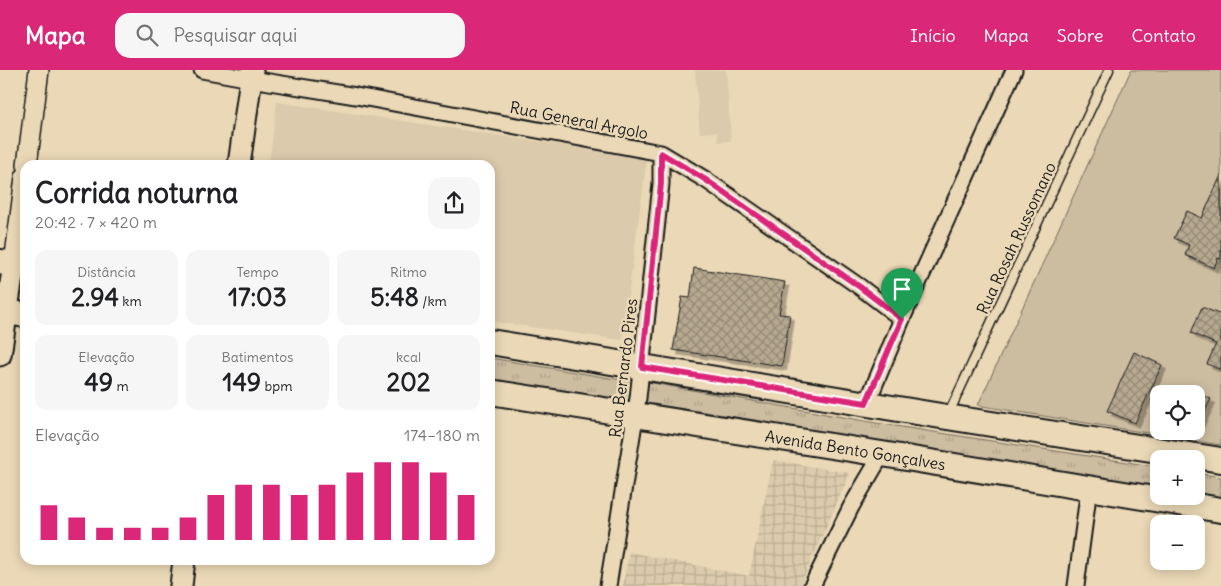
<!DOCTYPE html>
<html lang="pt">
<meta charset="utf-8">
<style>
:root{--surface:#fff;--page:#f6f6f6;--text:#202124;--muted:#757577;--accent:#db2777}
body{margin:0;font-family:Delius,sans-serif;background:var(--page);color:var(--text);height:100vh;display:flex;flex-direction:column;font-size:19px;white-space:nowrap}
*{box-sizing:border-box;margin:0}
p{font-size:16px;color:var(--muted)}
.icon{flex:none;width:28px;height:28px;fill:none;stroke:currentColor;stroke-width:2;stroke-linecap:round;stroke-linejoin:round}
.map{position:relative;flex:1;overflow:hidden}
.side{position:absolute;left:20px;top:90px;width:475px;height:405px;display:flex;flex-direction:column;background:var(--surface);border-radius:15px;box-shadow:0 2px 12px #0003}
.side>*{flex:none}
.tools{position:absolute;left:1150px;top:315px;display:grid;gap:10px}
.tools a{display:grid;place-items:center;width:55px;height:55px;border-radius:10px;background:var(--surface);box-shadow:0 2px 12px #0003;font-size:25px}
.pin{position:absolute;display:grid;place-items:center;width:42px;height:42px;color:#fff;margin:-51px -21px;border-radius:50% 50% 50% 0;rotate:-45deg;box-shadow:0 0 5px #0007}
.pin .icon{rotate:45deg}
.round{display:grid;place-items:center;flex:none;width:52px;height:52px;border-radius:15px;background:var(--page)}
.headline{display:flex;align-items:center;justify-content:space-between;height:85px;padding:0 15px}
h1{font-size:28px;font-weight:800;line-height:38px}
.figures{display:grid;grid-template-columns:repeat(3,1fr);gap:8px;height:85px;padding:5px 15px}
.figures div{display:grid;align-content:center;border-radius:12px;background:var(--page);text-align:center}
.figures b{font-size:25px;font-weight:800}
.figures small{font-size:14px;font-weight:400}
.figures p{font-size:14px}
.chart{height:140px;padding:10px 15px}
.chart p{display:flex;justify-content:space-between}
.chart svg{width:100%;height:90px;margin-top:5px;stroke:var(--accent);stroke-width:6}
header{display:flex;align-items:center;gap:30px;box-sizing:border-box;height:70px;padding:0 25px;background:var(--accent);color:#fff}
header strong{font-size:24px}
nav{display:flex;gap:28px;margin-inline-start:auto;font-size:18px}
.search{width:350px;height:45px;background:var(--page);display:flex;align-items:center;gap:12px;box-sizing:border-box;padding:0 18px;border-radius:15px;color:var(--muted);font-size:19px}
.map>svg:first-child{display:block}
.built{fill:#dbcaab}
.industrial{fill:url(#industrial-grid)}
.park{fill:url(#park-tufts);stroke:#746c5e}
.pitch{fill:#ccbca0;stroke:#746c5e;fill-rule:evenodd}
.building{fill:url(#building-cross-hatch);stroke:#1c1c1c;filter:url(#shadow)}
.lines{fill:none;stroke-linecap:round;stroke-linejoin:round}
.service-casing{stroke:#1c1c1c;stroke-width:11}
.minor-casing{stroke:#1c1c1c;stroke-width:19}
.tertiary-casing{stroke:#1c1c1c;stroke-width:22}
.secondary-casing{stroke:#1c1c1c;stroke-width:25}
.primary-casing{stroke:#1c1c1c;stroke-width:28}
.service{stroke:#ead8b6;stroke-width:8}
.minor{stroke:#ead8b6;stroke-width:15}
.tertiary{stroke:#ead8b6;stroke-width:19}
.secondary{stroke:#ead8b6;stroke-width:21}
.primary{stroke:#ead8b6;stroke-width:24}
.route-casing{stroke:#fff;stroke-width:10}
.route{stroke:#db2777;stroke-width:6}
.labels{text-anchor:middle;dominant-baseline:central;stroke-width:5;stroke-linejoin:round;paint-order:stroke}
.street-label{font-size:16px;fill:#1c1c1c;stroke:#ead8b6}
</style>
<header>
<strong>Mapa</strong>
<div class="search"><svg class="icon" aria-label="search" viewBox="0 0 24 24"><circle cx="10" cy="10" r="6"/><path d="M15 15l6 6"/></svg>Pesquisar aqui</div>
<nav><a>Início</a><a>Mapa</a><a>Sobre</a><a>Contato</a></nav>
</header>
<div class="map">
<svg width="1221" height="516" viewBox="0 0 1221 516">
<defs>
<pattern id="industrial-grid" width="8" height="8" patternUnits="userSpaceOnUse" patternTransform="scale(1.25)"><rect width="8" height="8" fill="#dbcaab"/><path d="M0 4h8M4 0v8" fill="none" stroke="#bbad93"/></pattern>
<pattern id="park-tufts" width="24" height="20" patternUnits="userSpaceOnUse" patternTransform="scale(1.25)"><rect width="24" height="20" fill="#ccbca0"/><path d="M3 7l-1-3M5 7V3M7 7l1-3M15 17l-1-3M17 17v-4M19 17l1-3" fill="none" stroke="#afa189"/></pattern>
<pattern id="building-cross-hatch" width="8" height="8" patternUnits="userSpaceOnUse" patternTransform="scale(1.25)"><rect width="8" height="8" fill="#b7a990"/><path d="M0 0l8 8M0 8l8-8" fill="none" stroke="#948975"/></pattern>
<filter id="shadow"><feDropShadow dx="4.5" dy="4.5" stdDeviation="0" flood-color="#0004"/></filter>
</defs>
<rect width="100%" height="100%" fill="#ead8b6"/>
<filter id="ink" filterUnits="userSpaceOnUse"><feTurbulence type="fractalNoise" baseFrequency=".02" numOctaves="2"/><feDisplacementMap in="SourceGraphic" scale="10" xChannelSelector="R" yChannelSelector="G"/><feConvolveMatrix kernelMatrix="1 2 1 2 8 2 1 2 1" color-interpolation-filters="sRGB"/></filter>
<g filter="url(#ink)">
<path class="built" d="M 695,0 L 726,0 L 731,71 L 718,72 L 717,62 L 700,63 Z
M 277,32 L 647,88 L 622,270 L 490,251 L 490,95 L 269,95 Z"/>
<path class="industrial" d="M 773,390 L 850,403 L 800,516 L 623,516 L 629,482 L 749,506 Z"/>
<path class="park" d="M 490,288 L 628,311 L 624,340 L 490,318 Z
M 647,312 L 876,353 L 1159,397 L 1159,426 L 1196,426 L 1196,403 L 1221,407 L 1221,438 L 643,341 Z"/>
<path class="pitch" d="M 1131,0 L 1221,0 L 1221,375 L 982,336 L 978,335 ZM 1159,324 L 1196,324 L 1196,361 L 1159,361 Z"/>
<path class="building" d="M 1221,105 L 1221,189 L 1218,188 L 1214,198 L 1185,185 L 1189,175 L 1174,168 L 1187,141 L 1202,148 Z
M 694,198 L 785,212 L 779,244 L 790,245 L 782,296 L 673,280 L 682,227 L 690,228 Z
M 1202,237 L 1221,245 L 1221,300 L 1207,294 L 1216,274 L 1191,263 Z
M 1134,282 L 1162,295 L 1135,353 L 1107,341 Z
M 1196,323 L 1211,329 L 1196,359 Z"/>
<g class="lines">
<defs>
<path id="service" d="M 948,345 L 1109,0"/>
<path id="minor" d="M 202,0 L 251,9 L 356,26 L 661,83 L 706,110 L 860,217 L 902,249
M 867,333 L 902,249 L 1014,0
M 608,516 L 638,328 L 661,114 L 661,83
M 812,516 L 851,437 L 882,384
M 1076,516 L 1089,418"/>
<path id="tertiary" d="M 27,95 L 39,0
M 14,194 L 25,107"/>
<path id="secondary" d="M 239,95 L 252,0
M 0,285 L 14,194
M 181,516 L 184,490"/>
<g id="primary">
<path d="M 0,192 L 25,195"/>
<path d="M 0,241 L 25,245"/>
<path d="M 490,272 L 947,347 L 1221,390"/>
<path id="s1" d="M 490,322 L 882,384 L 1221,440"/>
</g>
</defs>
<use href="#service" class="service-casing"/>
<use href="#minor" class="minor-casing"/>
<use href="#tertiary" class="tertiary-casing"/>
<use href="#secondary" class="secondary-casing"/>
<use href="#primary" class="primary-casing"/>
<use href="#service" class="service"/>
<use href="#minor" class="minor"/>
<use href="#tertiary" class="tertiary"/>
<use href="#secondary" class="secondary"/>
<use href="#primary" class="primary"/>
</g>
</g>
<g class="lines" filter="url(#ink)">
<defs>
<path id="route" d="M 661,83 L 706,110 L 860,217 L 902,249 L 866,333 L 642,297 L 661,114 Z"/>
</defs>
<use href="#route" class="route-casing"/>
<use href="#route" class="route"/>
</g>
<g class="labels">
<g class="street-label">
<text transform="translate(579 50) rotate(11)">Rua General Argolo</text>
<text transform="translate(1016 168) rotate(-65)">Rua Rosah Russomano</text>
<text transform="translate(623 298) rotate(-83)">Rua Bernardo Pires</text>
<text stroke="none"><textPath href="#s1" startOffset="370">Avenida Bento Gonçalves</textPath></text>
</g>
</g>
</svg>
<div class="tools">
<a><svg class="icon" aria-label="locate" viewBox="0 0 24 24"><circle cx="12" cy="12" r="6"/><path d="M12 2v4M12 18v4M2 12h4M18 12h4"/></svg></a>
<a>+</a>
<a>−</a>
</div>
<div class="pin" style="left:902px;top:249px;background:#1e9e55"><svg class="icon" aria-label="arrive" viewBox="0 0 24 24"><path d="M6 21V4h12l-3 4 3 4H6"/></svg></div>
<section class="side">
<div class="headline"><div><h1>Corrida noturna</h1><p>20:42 · 7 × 420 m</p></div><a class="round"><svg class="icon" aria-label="share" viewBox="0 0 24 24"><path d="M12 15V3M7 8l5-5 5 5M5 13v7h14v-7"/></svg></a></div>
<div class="figures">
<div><p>Distância</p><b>2.94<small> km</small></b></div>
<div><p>Tempo</p><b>17:03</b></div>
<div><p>Ritmo</p><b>5:48<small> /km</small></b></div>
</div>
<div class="figures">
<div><p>Elevação</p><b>49<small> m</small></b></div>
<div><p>Batimentos</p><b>149<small> bpm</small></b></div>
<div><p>kcal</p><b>202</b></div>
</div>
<div class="chart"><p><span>Elevação</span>174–180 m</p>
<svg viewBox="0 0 160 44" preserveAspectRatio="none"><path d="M5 44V27M15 44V33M25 44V38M35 44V38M45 44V38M55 44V33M65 44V22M75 44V17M85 44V17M95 44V22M105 44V17M115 44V11M125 44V6M135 44V6M145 44V11M155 44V22"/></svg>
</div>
</section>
</div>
